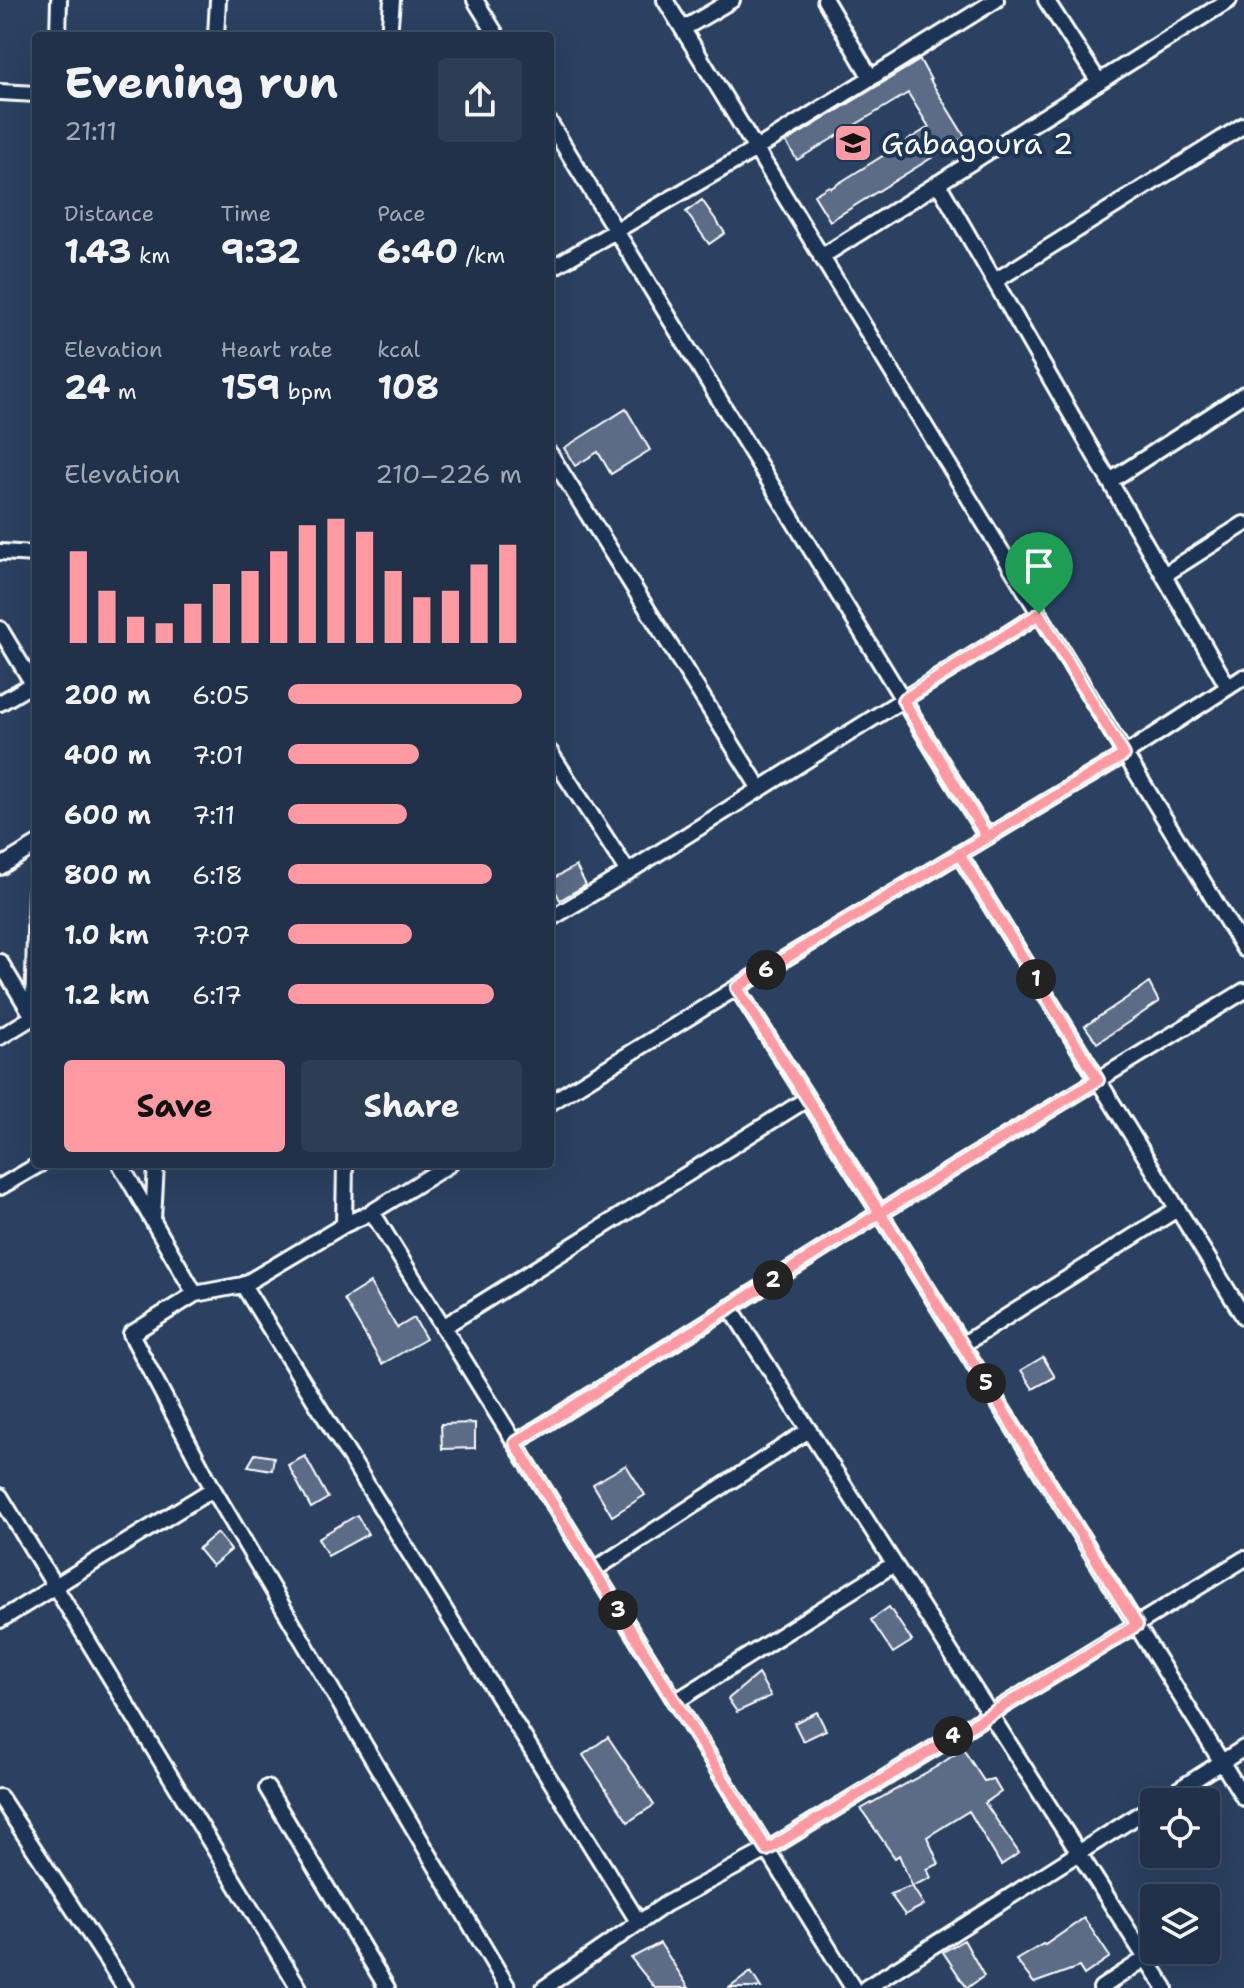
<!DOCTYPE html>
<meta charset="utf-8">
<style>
:root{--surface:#203149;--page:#2d3d53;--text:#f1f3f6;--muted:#a2a9b4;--line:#3d4c61;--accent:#ff9aa2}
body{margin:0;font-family:"Shantell Sans",sans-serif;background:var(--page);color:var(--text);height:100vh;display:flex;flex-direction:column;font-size:30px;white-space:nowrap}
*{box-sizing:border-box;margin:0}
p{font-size:26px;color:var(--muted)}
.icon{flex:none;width:44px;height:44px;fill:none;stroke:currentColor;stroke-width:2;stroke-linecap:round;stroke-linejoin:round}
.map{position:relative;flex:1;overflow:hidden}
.sheet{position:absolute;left:32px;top:32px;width:522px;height:1136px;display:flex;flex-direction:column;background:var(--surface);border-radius:8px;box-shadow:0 8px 32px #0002,0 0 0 2px var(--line)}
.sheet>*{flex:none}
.buttons{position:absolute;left:1140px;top:1788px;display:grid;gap:16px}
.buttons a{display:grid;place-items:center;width:80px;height:80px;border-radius:8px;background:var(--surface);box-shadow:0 8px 32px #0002,0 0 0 2px var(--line);font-size:40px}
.pin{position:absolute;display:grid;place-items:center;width:68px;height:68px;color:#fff;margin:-82px -34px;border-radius:50% 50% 50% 0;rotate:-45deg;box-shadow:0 0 8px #0007}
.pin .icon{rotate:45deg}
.km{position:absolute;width:40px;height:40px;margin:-20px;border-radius:50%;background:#222;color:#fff;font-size:22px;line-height:40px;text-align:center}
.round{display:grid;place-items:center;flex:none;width:84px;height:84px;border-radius:8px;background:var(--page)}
.head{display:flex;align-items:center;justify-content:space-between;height:136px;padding:0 32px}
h1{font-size:44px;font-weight:700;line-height:60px}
.metrics{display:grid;grid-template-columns:repeat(3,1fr);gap:12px;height:136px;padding:8px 32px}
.metrics div{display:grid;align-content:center}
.metrics b{font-size:34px;font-weight:700}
.metrics small{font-size:22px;font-weight:400}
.metrics p{font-size:22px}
.chart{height:224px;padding:16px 32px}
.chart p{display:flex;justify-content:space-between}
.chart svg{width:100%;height:144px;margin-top:8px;stroke:var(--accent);stroke-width:6}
.primary-button{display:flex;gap:16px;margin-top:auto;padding:16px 32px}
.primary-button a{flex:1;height:92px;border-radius:8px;background:var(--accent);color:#111;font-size:32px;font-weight:700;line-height:92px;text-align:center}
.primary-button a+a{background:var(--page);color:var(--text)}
ul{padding:0 32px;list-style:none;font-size:26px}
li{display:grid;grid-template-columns:128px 96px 1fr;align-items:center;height:60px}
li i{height:20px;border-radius:10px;background:var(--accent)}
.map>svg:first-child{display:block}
.building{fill:#5b6c86;stroke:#fff;stroke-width:2}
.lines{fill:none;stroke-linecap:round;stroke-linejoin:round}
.minor-casing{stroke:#fff;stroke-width:20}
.minor{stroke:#1d3557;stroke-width:14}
.route-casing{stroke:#fff;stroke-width:16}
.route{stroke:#ff9aa2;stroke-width:10}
.labels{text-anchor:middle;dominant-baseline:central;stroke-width:8;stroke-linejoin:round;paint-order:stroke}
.poi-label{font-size:30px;fill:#fff;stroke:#1d3557;text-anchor:start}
</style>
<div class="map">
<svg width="1244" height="1988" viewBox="0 0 1244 1988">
<rect width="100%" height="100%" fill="#2a4161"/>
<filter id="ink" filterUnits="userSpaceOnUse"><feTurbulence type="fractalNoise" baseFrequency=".0125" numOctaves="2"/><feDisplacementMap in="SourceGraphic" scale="16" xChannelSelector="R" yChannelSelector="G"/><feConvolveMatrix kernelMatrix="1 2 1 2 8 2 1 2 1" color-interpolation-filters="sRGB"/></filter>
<g filter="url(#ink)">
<path class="building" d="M 920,60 L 931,80 L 930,80 L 965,137 L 830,221 L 814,195 L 829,186 L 831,188 L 929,127 L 908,93 L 797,160 L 786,142 Z
M 702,200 L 725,233 L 709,244 L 686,212 Z
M 626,409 L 650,450 L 611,474 L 598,452 L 575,466 L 564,448 Z
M 576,866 L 586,885 L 560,900 L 550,880 Z
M 1149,983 L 1159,1002 L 1097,1043 L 1085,1026 Z
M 370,1283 L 397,1328 L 414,1318 L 426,1339 L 382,1364 L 344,1299 Z
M 1043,1357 L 1055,1377 L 1033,1389 L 1021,1370 Z
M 475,1423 L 475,1448 L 442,1449 L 441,1424 Z
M 255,1454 L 274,1457 L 272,1470 L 248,1466 Z
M 305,1456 L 328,1498 L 311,1508 L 288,1465 Z
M 626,1465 L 645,1495 L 612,1516 L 593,1484 Z
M 357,1515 L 368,1534 L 328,1556 L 318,1538 Z
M 217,1533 L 231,1550 L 212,1566 L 198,1549 Z
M 889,1607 L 912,1641 L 893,1653 L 871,1620 Z
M 758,1674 L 771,1696 L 737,1712 L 728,1699 Z
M 817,1712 L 826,1730 L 803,1741 L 794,1723 Z
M 608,1737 L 654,1805 L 628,1822 L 583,1755 Z
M 963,1749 L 984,1781 L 993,1779 L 1001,1792 L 985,1803 L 1019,1853 L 1001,1865 L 969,1811 L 927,1837 L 939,1864 L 927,1869 L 931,1878 L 912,1886 L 899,1855 L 895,1858 L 861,1809 L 936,1767 Z
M 912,1886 L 924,1905 L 905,1915 L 890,1894 Z
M 1084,1918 L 1110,1957 L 1084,1975 L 1079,1967 L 1034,1983 L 1016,1960 L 1043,1944 L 1045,1945 Z
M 964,1940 L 984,1976 L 967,1988 L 943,1952 Z
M 660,1943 L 689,1988 L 655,1988 L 631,1958 Z
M 751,1972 L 761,1988 L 729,1988 Z"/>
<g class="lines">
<defs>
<path id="minor" d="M 475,0 L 497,36
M 665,0 L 1244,949
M 825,0 L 871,78
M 1046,0 L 1099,82
M 683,29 L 732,0
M 58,36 L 59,0
M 216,36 L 218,0
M 389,36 L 392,0
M 0,92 L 36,94
M 550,123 L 987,837
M 938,183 L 1228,687
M 821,257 L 1229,0
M 550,269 L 756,149 L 996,0
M 995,281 L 1244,125
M 550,454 L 760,789
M 1110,481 L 1244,394
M 0,552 L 36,554
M 1164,575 L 1244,524
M 0,629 L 33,684
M 0,703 L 36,682
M 550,752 L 628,872
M 959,854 L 1244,1317
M 0,867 L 36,845
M 550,919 L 628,872 L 1039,614
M 0,962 L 32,1015
M 737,988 L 880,1213 L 1244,1798
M 0,1037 L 33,1017 L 36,892
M 550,1103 L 749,980 L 1124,755 L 1244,677
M 120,1164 L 195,1294
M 450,1164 L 372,1212 L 344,1225 L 243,1285 L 195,1294 L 131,1334 L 213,1489 L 508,1988
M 0,1187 L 40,1164
M 372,1212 L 853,1988
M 153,1219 L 156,1164
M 344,1225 L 345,1164
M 243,1285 L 639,1923
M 730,1307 L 1165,1988
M 443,1327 L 807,1099
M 962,1345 L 1177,1209
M 515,1443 L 880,1213 L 1244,991
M 0,1496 L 299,1988
M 594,1570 L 809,1430
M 0,1620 L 213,1489
M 675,1702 L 894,1564
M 267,1788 L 387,1988
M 0,1797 L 125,1988
M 1159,1802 L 1244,1748
M 544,1988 L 666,1904 L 767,1850 L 1244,1559
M 866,1988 L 1154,1805
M 1101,1988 L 1146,1958"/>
</defs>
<use href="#minor" class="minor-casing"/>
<use href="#minor" class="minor"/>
</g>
</g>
<g class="lines" filter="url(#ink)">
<defs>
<path id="route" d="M 1039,614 L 903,700 L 987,837 L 959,854 L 1098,1080 L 880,1213 L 515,1443 L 767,1850 L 1137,1625 L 880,1213 L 737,988 L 749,980 C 874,905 999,830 1124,755 L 1039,614"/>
</defs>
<use href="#route" class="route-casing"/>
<use href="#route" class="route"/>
</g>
<defs>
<symbol id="school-square" viewBox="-11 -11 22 22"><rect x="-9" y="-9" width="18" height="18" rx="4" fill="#ff9aa2" stroke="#1d3557"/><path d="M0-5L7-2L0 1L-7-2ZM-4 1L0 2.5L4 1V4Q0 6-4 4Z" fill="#111"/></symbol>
</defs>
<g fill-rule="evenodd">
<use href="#school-square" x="831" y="121" width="44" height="44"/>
</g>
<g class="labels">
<g class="poi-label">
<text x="881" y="143">Gabagoura 2</text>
</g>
</g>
</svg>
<div class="buttons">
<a><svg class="icon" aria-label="locate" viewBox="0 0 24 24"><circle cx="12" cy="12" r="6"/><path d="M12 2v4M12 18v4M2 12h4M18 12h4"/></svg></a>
<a><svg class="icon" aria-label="layers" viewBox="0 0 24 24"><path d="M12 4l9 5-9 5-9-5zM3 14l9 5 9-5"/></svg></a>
</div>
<div class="pin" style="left:1039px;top:614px;background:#1e9e55"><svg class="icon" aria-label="arrive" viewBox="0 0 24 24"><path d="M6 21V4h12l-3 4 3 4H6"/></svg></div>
<b class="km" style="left:1036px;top:979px">1</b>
<b class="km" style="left:773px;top:1280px">2</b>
<b class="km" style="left:618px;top:1610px">3</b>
<b class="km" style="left:953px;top:1736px">4</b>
<b class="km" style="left:986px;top:1383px">5</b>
<b class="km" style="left:766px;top:970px">6</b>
<section class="sheet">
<div class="head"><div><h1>Evening run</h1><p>21:11</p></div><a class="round"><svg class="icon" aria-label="share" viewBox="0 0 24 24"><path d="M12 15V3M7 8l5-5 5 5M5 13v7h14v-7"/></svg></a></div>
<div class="metrics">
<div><p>Distance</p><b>1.43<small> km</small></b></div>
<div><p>Time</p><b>9:32</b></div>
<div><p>Pace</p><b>6:40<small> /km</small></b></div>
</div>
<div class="metrics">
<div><p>Elevation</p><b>24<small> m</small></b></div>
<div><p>Heart rate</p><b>159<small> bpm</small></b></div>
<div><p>kcal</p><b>108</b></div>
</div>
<div class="chart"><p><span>Elevation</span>210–226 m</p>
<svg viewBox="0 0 160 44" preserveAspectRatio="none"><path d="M5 44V16M15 44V28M25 44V36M35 44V38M45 44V32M55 44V26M65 44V22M75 44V16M85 44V8M95 44V6M105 44V10M115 44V22M125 44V30M135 44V28M145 44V20M155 44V14"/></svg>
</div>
<ul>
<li><b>200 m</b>6:05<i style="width:100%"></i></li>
<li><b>400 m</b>7:01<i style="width:56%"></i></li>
<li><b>600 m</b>7:11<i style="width:51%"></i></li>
<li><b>800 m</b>6:18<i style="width:87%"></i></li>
<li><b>1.0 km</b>7:07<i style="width:53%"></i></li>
<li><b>1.2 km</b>6:17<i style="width:88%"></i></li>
</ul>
<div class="primary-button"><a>Save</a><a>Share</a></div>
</section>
</div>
